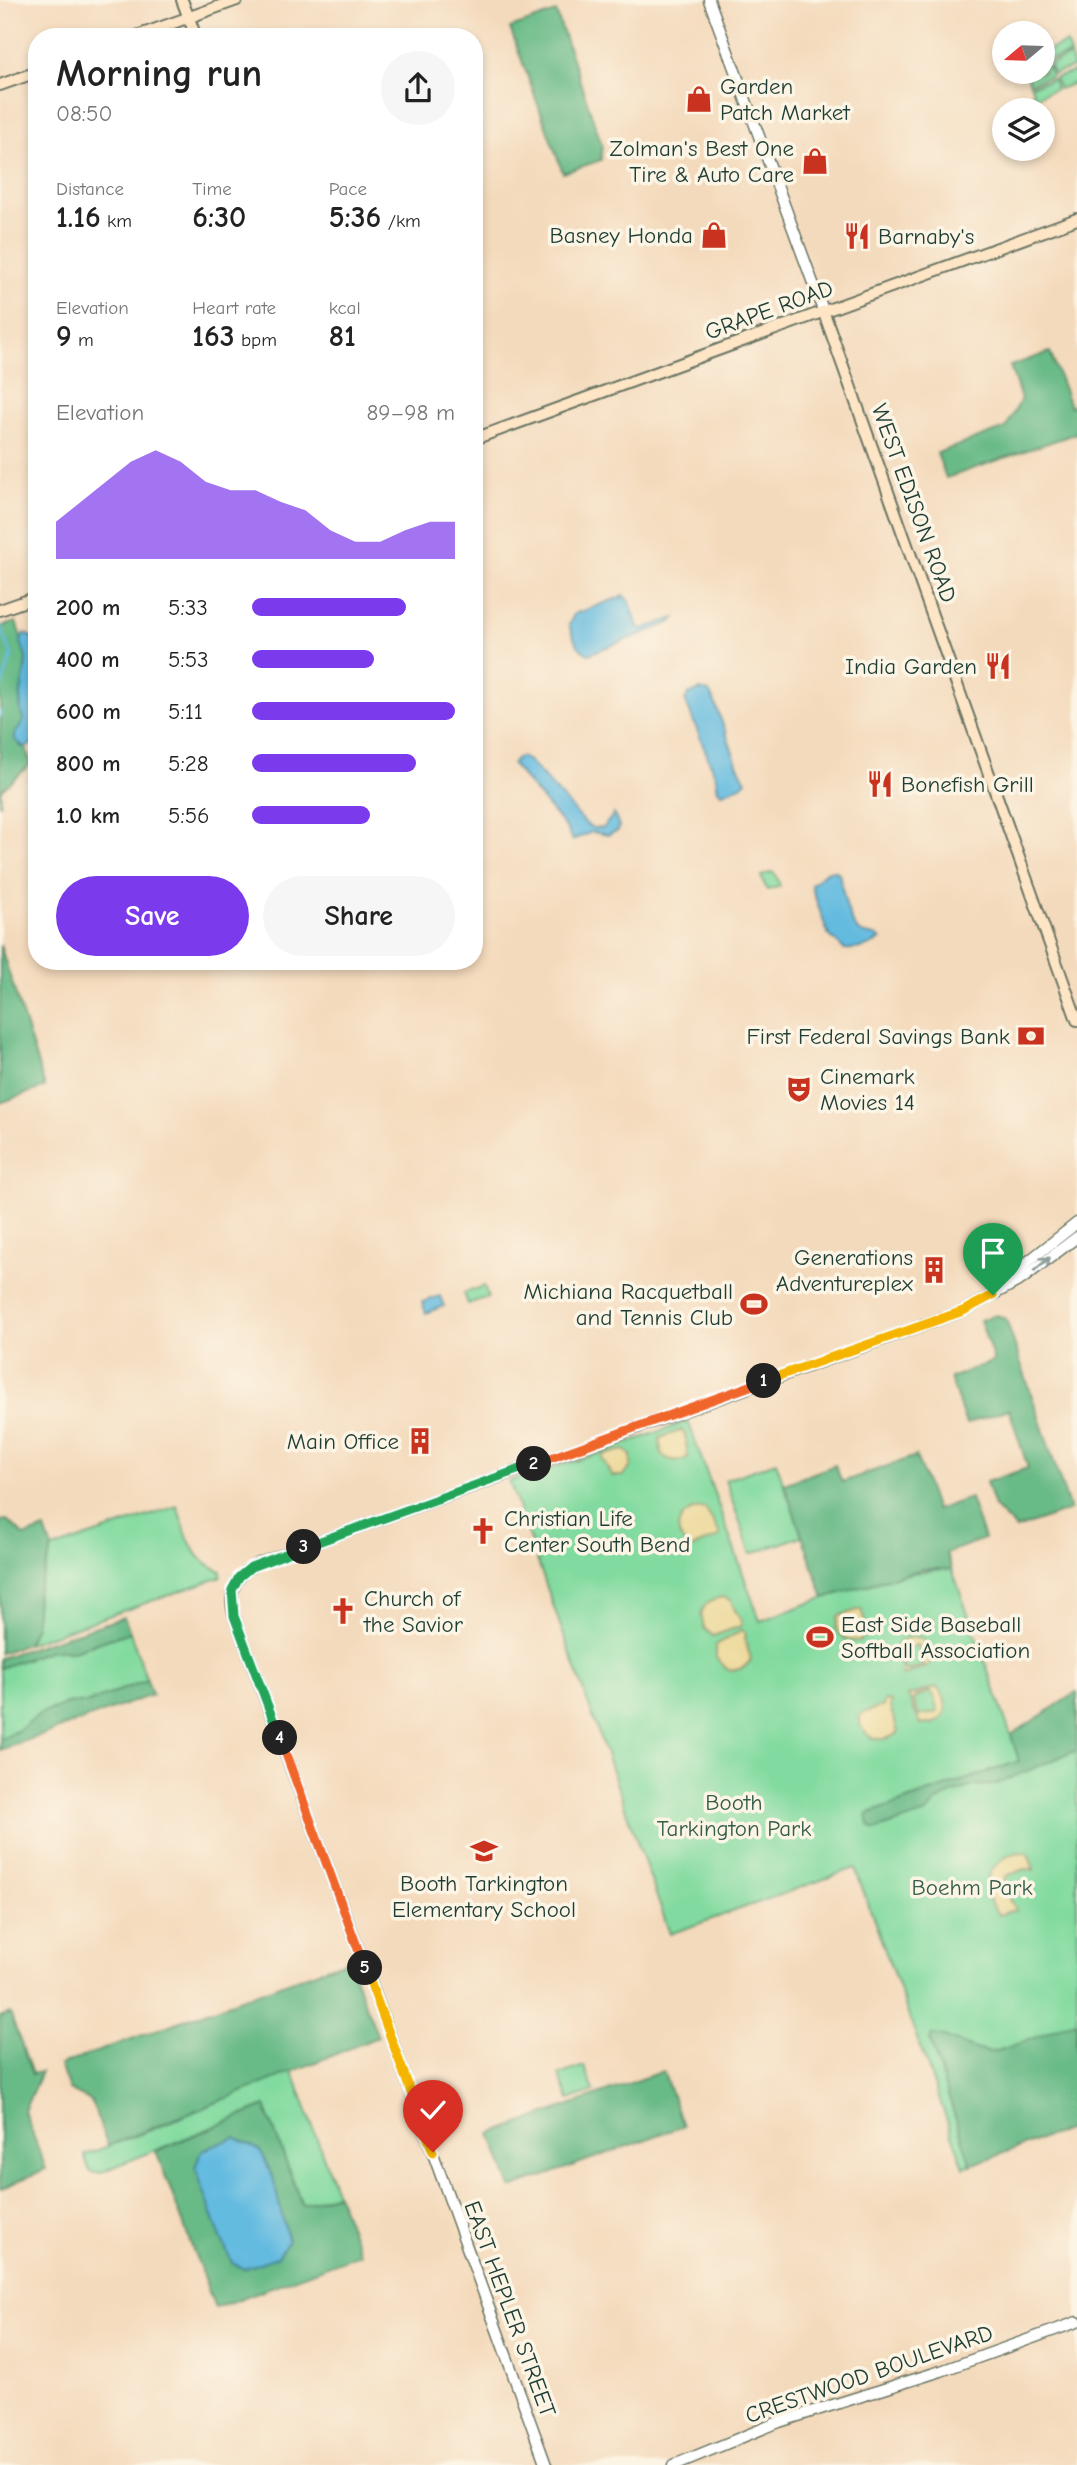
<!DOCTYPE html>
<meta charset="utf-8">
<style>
:root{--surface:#fff;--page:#f6f6f6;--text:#222;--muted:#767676;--accent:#7c3aed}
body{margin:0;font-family:"Comic Neue",sans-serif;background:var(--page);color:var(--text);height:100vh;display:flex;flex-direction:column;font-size:26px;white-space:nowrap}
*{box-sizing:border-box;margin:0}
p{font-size:23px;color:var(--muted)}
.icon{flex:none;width:38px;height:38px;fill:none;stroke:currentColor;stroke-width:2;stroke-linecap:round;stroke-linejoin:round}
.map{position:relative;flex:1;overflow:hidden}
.sheet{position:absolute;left:28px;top:28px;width:455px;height:942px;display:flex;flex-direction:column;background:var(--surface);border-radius:28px;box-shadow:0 4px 10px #0003}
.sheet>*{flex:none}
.needle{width:46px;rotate:251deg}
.buttons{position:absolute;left:992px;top:21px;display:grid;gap:14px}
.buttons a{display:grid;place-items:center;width:63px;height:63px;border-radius:50%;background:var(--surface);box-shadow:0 4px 10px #0003;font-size:35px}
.pin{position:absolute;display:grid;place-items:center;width:60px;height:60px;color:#fff;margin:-72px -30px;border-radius:50% 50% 50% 0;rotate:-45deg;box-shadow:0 0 7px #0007}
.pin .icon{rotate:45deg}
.km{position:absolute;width:35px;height:35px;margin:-18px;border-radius:50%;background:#222;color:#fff;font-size:19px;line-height:35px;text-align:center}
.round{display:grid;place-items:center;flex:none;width:74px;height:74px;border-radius:37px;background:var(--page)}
.headline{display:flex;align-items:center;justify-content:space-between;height:119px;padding:0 28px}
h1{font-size:38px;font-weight:800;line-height:52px}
.figures{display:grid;grid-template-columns:repeat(3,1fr);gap:10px;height:119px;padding:7px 28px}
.figures div{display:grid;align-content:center}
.figures b{font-size:30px;font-weight:800}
.figures small{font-size:19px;font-weight:400}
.figures p{font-size:19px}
.chart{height:196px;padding:14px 28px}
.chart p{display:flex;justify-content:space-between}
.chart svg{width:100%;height:126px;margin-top:7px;fill:var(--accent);opacity:.7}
.button{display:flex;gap:14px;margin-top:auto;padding:14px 28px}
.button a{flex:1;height:80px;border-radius:42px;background:var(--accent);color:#fff;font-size:28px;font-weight:800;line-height:80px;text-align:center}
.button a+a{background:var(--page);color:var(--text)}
ul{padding:0 28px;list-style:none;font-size:23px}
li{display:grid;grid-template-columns:112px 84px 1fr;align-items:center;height:52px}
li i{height:18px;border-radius:9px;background:var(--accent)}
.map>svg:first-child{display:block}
.green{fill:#81da9f;stroke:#508c6a;stroke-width:2}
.forest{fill:#68ba86;stroke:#447c5d;stroke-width:2}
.sand{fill:#eeda9e;stroke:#868c69;stroke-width:2;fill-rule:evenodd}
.water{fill:#63bbe0;stroke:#417c8a;stroke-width:2}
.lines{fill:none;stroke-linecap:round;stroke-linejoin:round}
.stream{stroke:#63bbe0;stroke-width:2.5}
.tertiary-casing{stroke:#6a7464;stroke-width:13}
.secondary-casing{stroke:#6a7464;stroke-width:14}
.tertiary{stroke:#fff;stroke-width:10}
.secondary{stroke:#fde5c5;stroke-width:10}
.oneway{stroke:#8f9e9a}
.split-1-casing{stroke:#fff;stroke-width:14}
.split-2-casing{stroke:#fff;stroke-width:14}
.split-3-casing{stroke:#fff;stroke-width:14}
.split-4-casing{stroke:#fff;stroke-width:14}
.split-5-casing{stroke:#fff;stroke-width:14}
.split-6-casing{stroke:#fff;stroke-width:14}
.split-1{stroke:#f5b400;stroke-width:9}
.split-2{stroke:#f0652b;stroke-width:9}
.split-3{stroke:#22a559;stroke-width:9}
.split-4{stroke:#22a559;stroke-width:9}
.split-5{stroke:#f0652b;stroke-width:9}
.split-6{stroke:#f5b400;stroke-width:9}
.labels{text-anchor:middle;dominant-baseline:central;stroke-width:7;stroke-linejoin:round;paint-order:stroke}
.poi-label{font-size:23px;fill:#1f3d34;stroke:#fcf5e5;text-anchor:start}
.street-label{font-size:23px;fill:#1f3d34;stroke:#fcf5e5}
.park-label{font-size:23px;fill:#335c49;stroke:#fcf5e5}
</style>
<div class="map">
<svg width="1077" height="2465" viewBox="0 0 1077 2465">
<rect width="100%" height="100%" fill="#fcf5e5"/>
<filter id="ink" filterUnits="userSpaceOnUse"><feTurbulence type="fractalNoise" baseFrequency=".0143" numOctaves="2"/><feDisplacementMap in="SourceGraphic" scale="14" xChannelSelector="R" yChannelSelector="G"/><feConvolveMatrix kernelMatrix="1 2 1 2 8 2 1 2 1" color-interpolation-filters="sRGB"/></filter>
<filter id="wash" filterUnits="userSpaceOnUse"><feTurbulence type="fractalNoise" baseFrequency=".00686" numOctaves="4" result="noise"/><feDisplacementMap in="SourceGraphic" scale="28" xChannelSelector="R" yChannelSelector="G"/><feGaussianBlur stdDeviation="1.57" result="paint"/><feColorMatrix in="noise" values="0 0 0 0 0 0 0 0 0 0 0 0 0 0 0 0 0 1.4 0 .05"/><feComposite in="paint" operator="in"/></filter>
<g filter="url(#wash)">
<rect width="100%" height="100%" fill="#f4dabc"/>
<path class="green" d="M 1066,43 L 1070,54 L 1048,61 L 1045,51 Z
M 1070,56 L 1074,67 L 1053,74 L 1049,64 Z
M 1048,66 L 1051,76 L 1030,84 L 1026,73 L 1043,72 L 1043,67 Z
M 1076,71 L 1077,82 L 1059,89 L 1055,78 Z
M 1053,79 L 1056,89 L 1035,97 L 1031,86 Z
M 772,872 L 776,875 L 780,886 L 767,890 L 761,876 Z
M 484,1286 L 488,1297 L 468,1304 L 464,1293 Z
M 688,1421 L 760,1621 C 819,1600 890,1570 952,1569 L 1020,1761 L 1077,1742 L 1077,2126 L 964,2167 L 855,1868 L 670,1934 L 509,1481 L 598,1454 Z
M 776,1462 L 802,1536 L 751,1554 L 725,1480 Z
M 177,1506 C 187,1535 190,1559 221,1571 L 221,1577 L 27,1644 L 35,1626 L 37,1592 L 52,1549 Z
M 130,1632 L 147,1680 L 87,1703 L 70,1703 L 41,1713 L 17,1731 L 0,1739 L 0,1668 L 51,1650 L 73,1651 Z
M 584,2066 L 594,2091 L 569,2100 L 559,2075 Z
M 292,2070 L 337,2194 L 302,2206 L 265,2106 L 99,2173 L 90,2172 L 84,2155 L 149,2131 Z"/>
<path class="forest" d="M 556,12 L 602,145 L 601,160 L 563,173 L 510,28 Z
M 1050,352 L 1070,406 L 1077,404 L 1077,433 L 946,478 L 937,453 L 1006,428 L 1021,399 L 1010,366 Z
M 16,622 C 19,631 26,651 26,659 C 26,677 14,703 24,720 L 15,734 L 20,746 L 26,748 L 31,764 L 1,790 L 0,806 L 0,627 Z
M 0,945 L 45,1087 L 0,1103 Z
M 997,1315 L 1006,1319 L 1070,1510 L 1016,1529 L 994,1507 L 986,1482 L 1028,1468 L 1009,1409 L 966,1424 L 950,1378 L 994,1361 L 980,1320 Z
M 916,1456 L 936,1510 L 970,1498 L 984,1539 L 946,1553 L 952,1569 L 922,1569 L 824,1598 L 784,1484 L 835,1465 L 842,1482 Z
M 7,1520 L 25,1536 L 45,1529 L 52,1549 L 37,1592 L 35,1626 L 27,1644 L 0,1653 L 0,1521 Z
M 124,1617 L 130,1632 L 73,1651 L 51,1650 L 0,1668 L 0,1658 Z
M 147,1680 L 152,1695 L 0,1750 L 0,1739 L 17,1731 L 41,1713 L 70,1703 L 87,1703 Z
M 1077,1692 L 1077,1750 L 994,1785 L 973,1786 L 953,1793 L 935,1803 L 927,1813 L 875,1830 L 869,1825 L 867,1814 L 1019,1761 L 1011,1735 Z
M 348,1960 L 378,2037 L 108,2146 L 91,2101 L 69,2090 L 60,2065 Z
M 10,2013 L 32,2074 L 41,2072 L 24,2111 L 46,2169 L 0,2189 L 0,2017 Z
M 1076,2021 L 1077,2126 L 971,2165 L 930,2041 L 932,2035 C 949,2035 971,2051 989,2052 C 1002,2053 1059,2027 1076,2021 Z
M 663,2071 L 683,2126 L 511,2188 L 491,2134 Z
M 265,2106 L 302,2205 L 337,2194 L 360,2254 L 215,2308 L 156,2151 Z"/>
<path class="sand" d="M 682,1430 L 685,1434 L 688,1458 C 677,1462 670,1462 661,1454 L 660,1438 Z
M 624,1450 L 631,1455 L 631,1467 L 623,1476 L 612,1476 L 602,1458 L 603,1455 Z
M 705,1508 L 720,1534 L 719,1537 L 691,1548 C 667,1532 680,1508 705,1508 Z
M 723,1597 L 730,1600 L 742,1623 L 741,1626 L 713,1636 L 704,1628 L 701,1614 C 705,1602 711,1599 723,1597 Z
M 861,1609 L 868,1634 L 859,1641 L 847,1640 L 838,1633 L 836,1628 L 838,1616 Z
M 742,1630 L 746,1633 L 745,1640 L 751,1659 C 746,1669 738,1671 728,1670 L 716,1658 L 716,1645 Z
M 919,1637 L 929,1645 L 932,1657 L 930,1664 L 903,1676 L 896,1645 L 906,1638 ZM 916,1645 L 919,1646 L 923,1665 L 908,1671 L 904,1669 L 899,1654 Z
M 935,1688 L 938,1689 C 954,1707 944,1728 920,1724 L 908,1696 ZM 930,1692 L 933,1696 L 938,1712 L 919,1716 L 913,1700 L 915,1697 Z
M 885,1701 L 891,1702 L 890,1707 L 898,1732 C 883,1747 856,1737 860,1714 L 883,1706 Z
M 1021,1852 L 1028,1853 L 1034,1870 L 1025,1869 L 1006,1876 L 1003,1883 L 1010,1901 L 1016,1909 L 999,1915 C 976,1889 988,1858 1021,1852 Z"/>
<path class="water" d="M 624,596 L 630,602 L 638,627 L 642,629 L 675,618 L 671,623 L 589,654 C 577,650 573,636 569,625 L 574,614 Z
M 24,633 L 37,640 L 37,740 L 26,748 L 15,740 L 15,734 L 24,720 C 15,703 26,677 26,659 C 26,649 17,644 24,633 Z
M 700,690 L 709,692 L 714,701 L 738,766 L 746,781 L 741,786 L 722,793 L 718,790 L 716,777 L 685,700 L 688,695 Z
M 521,757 L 529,761 L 587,825 L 593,828 L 603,828 L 614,814 L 619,826 L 618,831 L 608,835 L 592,832 L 572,840 L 567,829 L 512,764 L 517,758 Z
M 833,870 L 839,873 C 842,887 848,925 860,932 C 867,936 875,934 881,939 C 870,947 859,950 844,949 L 828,934 L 811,885 L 826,872 Z
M 440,1296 L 444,1306 L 426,1313 L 422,1302 Z
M 235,2137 L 261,2151 L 273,2178 L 288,2241 L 277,2257 L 244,2269 L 232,2263 L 217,2228 L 196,2169 L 202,2151 Z"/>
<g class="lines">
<path class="stream" d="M 0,625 L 12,655 L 0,691
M 0,711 L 0,716"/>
</g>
</g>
<g filter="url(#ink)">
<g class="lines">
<defs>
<path id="tertiary" d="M 709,0 L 824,313
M 1005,1287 L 1016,1271 L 1077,1223
M 546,2465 L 374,1991 L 234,1616 C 227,1591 236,1574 259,1563 L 963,1311 L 1022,1279 L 1077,1237
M 674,2465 L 779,2422 L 941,2371 L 1077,2322"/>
<path id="secondary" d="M 182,0 L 196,37
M 134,37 L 237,0
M 0,85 L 37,72
M 824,313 L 1077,1020
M 474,439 L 1077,219
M 0,610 L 37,597"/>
</defs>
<use href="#tertiary" class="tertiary-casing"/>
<use href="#secondary" class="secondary-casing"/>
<use href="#tertiary" class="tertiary"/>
<use href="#secondary" class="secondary"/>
</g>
<defs><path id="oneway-shaft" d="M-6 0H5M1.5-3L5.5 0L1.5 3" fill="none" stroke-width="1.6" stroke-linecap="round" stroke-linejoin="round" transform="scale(1.75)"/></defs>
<use class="oneway" href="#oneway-shaft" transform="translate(1042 1264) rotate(-40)"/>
</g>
<g class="lines" filter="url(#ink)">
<defs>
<path id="split-1" d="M 764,1381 L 963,1311 L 993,1295"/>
<path id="split-2" d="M 534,1464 L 764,1381"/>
<path id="split-3" d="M 304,1547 L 534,1464"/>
<path id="split-4" d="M 280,1738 L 234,1616 L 232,1590 L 239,1577 L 251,1567 L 304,1547"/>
<path id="split-5" d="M 280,1738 L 365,1968"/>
<path id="split-6" d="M 365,1968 L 433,2152"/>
</defs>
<use href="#split-1" class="split-1-casing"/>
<use href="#split-2" class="split-2-casing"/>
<use href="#split-3" class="split-3-casing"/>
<use href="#split-4" class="split-4-casing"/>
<use href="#split-5" class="split-5-casing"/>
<use href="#split-6" class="split-6-casing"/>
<use href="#split-1" class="split-1"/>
<use href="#split-2" class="split-2"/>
<use href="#split-3" class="split-3"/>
<use href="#split-4" class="split-4"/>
<use href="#split-5" class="split-5"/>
<use href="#split-6" class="split-6"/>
</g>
<defs>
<symbol id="shop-bare" viewBox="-9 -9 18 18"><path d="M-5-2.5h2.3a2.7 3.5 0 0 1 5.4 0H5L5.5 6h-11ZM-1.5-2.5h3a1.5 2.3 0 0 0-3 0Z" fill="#c8321e" stroke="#fcf5e5" stroke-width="2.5" paint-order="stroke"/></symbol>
<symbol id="restaurant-bare" viewBox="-9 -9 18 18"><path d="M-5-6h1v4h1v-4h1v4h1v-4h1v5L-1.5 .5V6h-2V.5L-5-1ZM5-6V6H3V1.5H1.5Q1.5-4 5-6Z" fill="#c8321e" stroke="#fcf5e5" stroke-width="2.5" paint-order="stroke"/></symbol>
<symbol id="bank-bare" viewBox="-9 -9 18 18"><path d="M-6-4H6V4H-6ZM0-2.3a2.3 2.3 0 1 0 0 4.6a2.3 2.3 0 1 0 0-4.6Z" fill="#c8321e" stroke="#fcf5e5" stroke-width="2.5" paint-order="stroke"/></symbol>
<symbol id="theatre-bare" viewBox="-9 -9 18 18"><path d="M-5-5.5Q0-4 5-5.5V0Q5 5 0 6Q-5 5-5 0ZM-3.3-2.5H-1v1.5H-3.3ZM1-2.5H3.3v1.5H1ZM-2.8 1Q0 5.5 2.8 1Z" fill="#c8321e" stroke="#fcf5e5" stroke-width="2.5" paint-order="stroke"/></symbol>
<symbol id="building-bare" viewBox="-9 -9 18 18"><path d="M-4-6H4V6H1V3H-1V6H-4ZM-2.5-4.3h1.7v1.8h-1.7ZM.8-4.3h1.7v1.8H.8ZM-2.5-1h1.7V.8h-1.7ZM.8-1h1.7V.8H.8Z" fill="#c8321e" stroke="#fcf5e5" stroke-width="2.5" paint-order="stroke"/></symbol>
<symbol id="stadium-bare" viewBox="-9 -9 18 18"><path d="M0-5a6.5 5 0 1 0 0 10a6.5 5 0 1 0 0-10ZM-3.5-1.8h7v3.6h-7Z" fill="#c8321e" stroke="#fcf5e5" stroke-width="2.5" paint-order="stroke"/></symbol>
<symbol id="church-bare" viewBox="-9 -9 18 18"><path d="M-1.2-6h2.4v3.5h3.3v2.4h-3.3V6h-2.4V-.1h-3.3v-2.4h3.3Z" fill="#c8321e" stroke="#fcf5e5" stroke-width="2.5" paint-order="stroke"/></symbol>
<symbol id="school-bare" viewBox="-9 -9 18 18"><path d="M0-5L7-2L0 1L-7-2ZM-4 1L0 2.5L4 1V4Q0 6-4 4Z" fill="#c8321e" stroke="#fcf5e5" stroke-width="2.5" paint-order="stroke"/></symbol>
</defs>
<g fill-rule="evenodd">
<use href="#shop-bare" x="680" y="80" width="38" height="38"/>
<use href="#shop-bare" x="796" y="142" width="38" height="38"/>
<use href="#shop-bare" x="695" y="216" width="38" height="38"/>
<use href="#restaurant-bare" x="838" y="217" width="38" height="38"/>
<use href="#restaurant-bare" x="979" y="647" width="38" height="38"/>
<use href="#restaurant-bare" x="861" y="765" width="38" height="38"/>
<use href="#bank-bare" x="1012" y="1017" width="38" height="38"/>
<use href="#theatre-bare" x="780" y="1070" width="38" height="38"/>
<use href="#building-bare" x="915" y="1251" width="38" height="38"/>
<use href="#stadium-bare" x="735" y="1285" width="38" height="38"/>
<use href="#building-bare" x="401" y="1422" width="38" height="38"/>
<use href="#church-bare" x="464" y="1512" width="38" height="38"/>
<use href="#church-bare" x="324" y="1592" width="38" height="38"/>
<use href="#stadium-bare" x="801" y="1618" width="38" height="38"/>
<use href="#school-bare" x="465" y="1832" width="38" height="38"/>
</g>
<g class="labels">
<g class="poi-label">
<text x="720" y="86">Garden<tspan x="720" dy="26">Patch Market</tspan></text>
<text x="794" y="148" text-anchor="end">Zolman's Best One<tspan x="794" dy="26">Tire &amp; Auto Care</tspan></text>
<text x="693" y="235" text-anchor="end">Basney Honda</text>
<text x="878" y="236">Barnaby's</text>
<text x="977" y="666" text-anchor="end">India Garden</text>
<text x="901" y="784">Bonefish Grill</text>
<text x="1010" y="1036" text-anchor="end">First Federal Savings Bank</text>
<text x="820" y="1076">Cinemark<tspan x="820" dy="26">Movies 14</tspan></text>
<text x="913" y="1257" text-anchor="end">Generations<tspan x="913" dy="26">Adventureplex</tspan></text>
<text x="733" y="1291" text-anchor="end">Michiana Racquetball<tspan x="733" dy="26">and Tennis Club</tspan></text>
<text x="399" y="1441" text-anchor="end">Main Office</text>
<text x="504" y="1518">Christian Life<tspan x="504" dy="26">Center South Bend</tspan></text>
<text x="364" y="1598">Church of<tspan x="364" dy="26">the Savior</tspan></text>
<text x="841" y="1624">East Side Baseball<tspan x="841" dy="26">Softball Association</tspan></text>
<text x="484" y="1883" text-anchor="middle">Booth Tarkington<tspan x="484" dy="26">Elementary School</tspan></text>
</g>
<g class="street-label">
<text transform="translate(769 310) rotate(-20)">GRAPE ROAD</text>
<text transform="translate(914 503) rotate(70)">WEST EDISON ROAD</text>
<text transform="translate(510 2309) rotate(70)">EAST HEPLER STREET</text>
<text transform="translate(869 2374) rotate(-19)">CRESTWOOD BOULEVARD</text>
</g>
<g class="park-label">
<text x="734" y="1802">Booth<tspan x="734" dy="26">Tarkington Park</tspan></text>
<text x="972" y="1887">Boehm Park</text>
</g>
</g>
</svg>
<div class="buttons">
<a><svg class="needle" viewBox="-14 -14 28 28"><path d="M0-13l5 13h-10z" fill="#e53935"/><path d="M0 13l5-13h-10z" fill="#767676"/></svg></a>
<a><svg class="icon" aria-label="layers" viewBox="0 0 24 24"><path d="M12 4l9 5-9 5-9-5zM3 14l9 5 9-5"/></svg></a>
</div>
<div class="pin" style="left:993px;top:1295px;background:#1e9e55"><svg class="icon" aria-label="arrive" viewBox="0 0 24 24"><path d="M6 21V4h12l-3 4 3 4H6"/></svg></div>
<div class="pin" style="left:433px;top:2152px;background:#d93025"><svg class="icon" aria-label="check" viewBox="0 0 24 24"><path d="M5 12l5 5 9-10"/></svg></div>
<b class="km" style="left:764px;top:1381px">1</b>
<b class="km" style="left:534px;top:1464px">2</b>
<b class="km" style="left:304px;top:1547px">3</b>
<b class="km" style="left:280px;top:1738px">4</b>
<b class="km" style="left:365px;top:1968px">5</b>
<section class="sheet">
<div class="headline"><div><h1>Morning run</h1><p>08:50</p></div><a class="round"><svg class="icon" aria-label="share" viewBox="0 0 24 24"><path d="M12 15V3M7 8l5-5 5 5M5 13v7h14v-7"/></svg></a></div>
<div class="figures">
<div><p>Distance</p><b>1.16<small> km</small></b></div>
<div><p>Time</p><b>6:30</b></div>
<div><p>Pace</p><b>5:36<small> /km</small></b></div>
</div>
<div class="figures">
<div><p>Elevation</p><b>9<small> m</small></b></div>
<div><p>Heart rate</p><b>163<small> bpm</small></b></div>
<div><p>kcal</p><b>81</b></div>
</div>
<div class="chart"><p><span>Elevation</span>89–98 m</p>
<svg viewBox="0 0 160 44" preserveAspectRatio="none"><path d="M0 44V31L10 24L20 17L30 10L40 6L50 10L60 17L70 20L80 20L90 24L100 27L110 34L120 38L130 38L140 34L150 31L160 31V44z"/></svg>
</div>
<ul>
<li><b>200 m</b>5:33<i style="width:76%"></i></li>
<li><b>400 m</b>5:53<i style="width:60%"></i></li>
<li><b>600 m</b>5:11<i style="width:100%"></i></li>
<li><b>800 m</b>5:28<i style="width:81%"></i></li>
<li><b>1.0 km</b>5:56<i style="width:58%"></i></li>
</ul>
<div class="button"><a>Save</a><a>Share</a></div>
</section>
</div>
